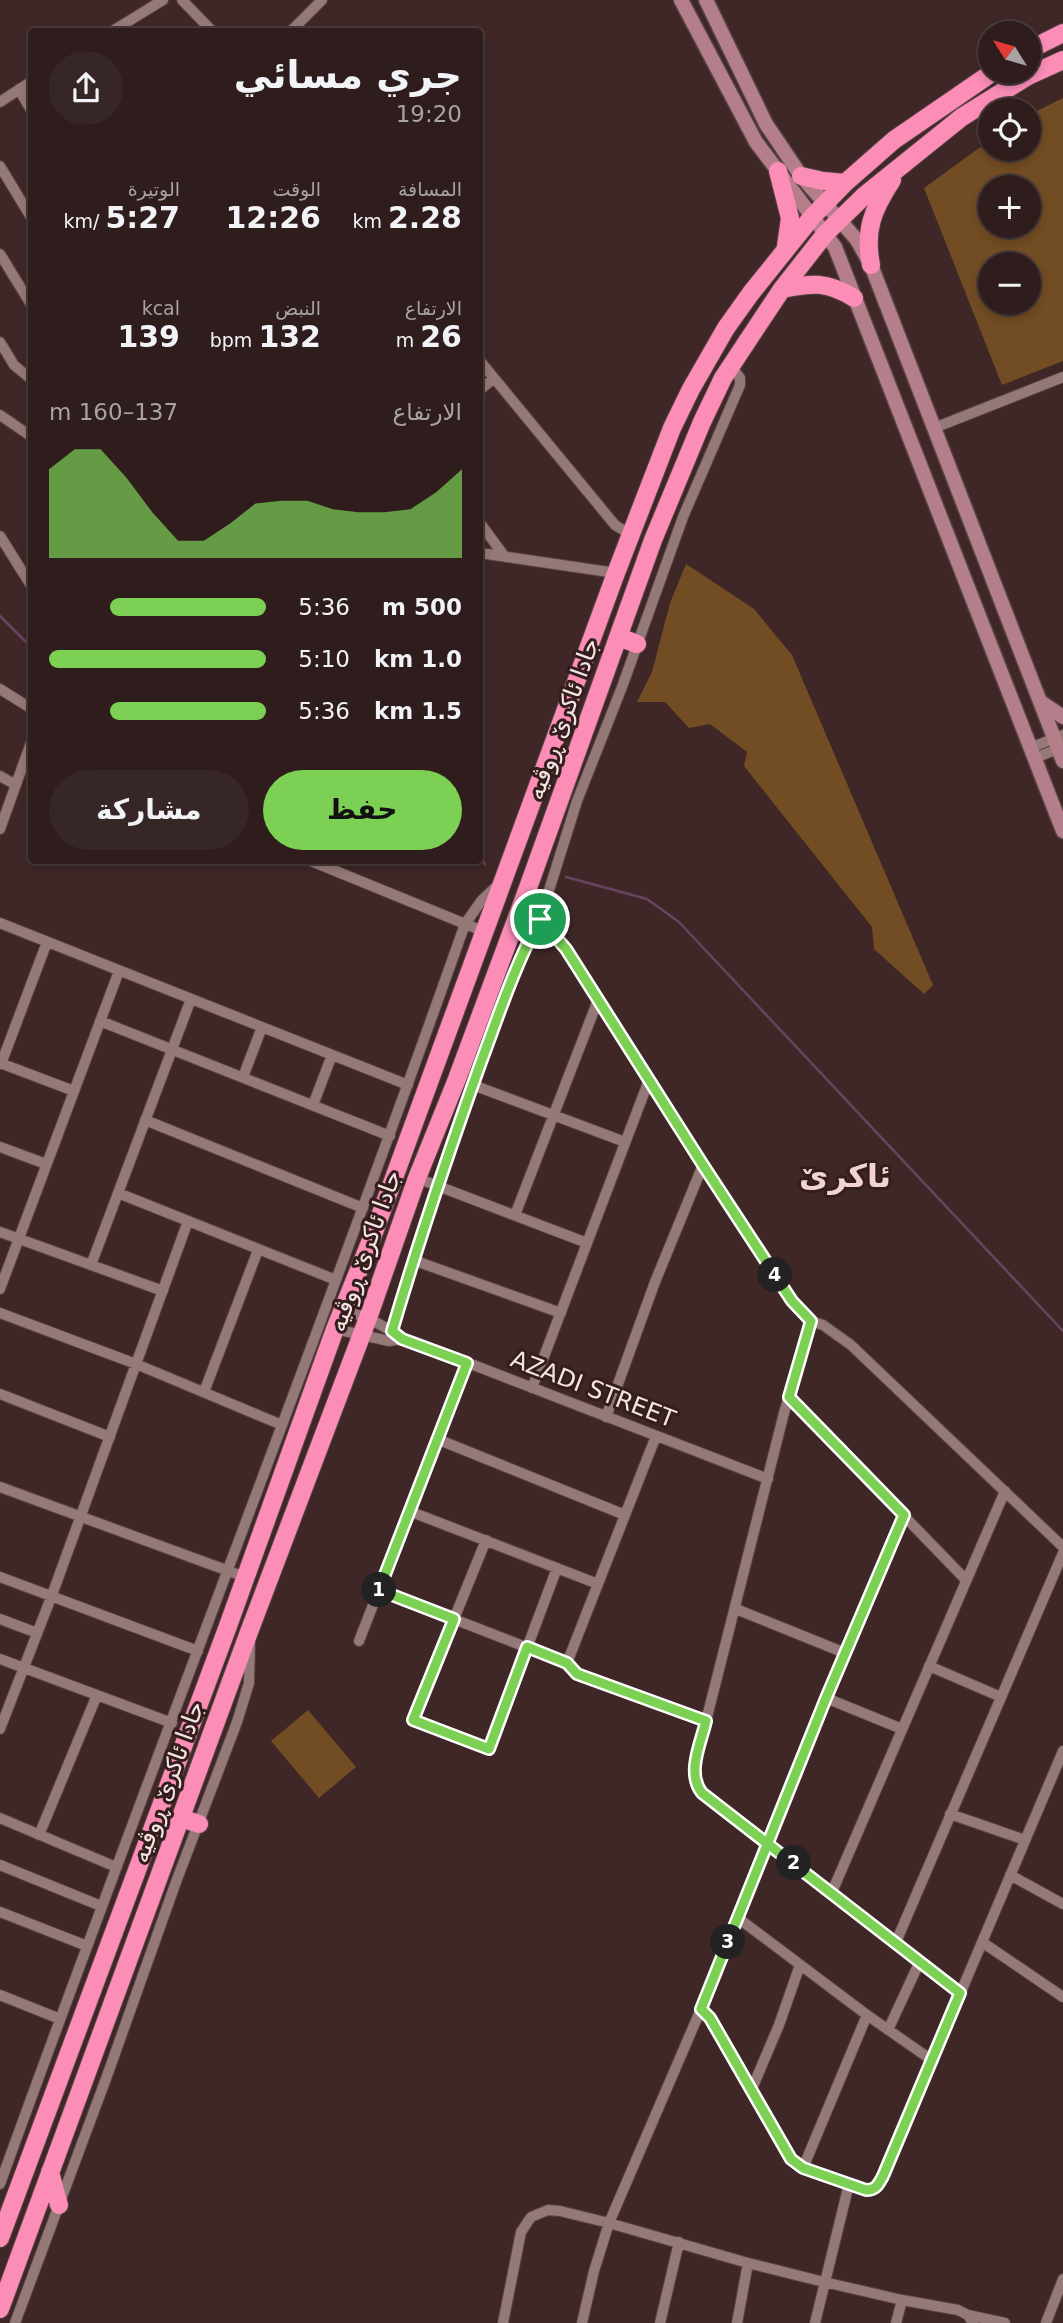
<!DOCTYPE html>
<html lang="ar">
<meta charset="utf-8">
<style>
:root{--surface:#2f1d1d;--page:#372626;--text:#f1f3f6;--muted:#a7a2a4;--line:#4a3b3b;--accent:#7cd155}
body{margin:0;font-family:"DejaVu Sans","Noto Naskh Arabic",sans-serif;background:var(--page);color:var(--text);direction:rtl;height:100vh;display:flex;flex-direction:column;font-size:26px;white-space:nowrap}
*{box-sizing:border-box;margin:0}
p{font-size:23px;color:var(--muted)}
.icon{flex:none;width:38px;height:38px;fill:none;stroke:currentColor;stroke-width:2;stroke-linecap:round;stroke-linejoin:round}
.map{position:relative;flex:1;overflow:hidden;direction:ltr}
.panel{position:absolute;left:28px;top:28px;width:455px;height:836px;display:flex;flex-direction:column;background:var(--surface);border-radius:7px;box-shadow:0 4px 10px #0003,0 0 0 2px var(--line);direction:rtl}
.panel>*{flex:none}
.needle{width:46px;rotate:307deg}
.controls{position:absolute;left:978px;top:21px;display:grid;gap:14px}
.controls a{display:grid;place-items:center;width:63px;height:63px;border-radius:50%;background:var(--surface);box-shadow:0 4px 10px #0003,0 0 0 2px var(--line);font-size:35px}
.pin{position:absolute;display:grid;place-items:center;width:60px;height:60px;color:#fff;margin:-30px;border:4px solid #fff;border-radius:50%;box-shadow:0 2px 7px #0007}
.km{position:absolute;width:35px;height:35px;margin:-18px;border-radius:50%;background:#222;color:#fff;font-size:19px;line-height:35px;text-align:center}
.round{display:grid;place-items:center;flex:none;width:74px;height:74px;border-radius:37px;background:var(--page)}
.overview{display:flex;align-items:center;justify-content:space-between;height:119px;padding:0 21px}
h1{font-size:38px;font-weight:600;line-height:52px}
.figures{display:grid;grid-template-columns:repeat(3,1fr);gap:10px;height:119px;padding:7px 21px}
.figures div{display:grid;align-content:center}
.figures b{font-size:30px;font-weight:600}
.figures small{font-size:19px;font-weight:400}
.figures p{font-size:19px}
.chart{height:196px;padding:14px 21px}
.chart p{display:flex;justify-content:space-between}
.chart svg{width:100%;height:126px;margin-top:7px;fill:var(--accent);opacity:.7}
.action{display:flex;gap:14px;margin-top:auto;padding:14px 21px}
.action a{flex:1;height:80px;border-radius:42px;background:var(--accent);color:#111;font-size:28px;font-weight:600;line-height:80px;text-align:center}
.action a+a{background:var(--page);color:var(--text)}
ul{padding:0 21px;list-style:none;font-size:23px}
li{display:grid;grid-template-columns:112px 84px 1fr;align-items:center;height:52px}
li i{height:18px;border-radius:9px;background:var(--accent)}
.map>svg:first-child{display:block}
.green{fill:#724c22;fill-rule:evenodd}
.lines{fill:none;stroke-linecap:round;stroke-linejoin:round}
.stream{stroke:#694460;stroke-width:2.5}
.street-casing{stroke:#574343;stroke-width:12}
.secondary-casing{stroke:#574343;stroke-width:17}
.highway-casing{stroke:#574343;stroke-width:20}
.street{stroke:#957878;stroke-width:10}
.secondary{stroke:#b47e8b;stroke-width:14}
.highway{stroke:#fb8db6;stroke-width:18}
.route-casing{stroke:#fff;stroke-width:14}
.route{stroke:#7cd155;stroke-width:9}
.labels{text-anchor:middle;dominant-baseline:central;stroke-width:6;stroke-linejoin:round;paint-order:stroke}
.street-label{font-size:24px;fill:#f4e4e3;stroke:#341e1d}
.district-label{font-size:32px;font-weight:bold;fill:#f3d3d2;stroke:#341e1d}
</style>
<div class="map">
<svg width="1063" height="2323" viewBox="0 0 1063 2323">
<rect width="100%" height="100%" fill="#3f2727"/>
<path class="green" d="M 1063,98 L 1063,361 L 1002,385 L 924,188 L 990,140 L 990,149 L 1029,149 L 1029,115 ZM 1029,187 L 1029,226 L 990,226 L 990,187 ZM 990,264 L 1029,264 L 1029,303 L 990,303 Z
M 686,564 L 754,609 L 792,655 L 933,985 L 924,994 L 874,949 L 872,927 L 744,766 L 747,752 L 710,724 L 689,728 L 665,702 L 637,702 L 652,672 L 670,603 Z
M 308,1710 L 356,1767 L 319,1798 L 271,1741 Z"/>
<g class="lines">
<path class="stream" d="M 0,616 L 32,648
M 480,858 L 485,864
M 566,877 L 647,899 L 679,922 L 1063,1331"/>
<defs>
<path id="street" d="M 182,0 L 213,32
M 111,32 L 163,0
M 290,32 L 322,0
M 19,89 L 32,112
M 0,102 L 32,81
M 0,166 L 32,219
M 0,254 L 32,306
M 0,342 L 14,365 L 32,380
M 480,361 L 615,525 L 631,535
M 480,390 L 493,379
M 0,415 L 32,437
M 934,428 L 1063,377
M 480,523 L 505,557
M 0,536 L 32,587
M 480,553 L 616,573
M 0,689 L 32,709
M 1030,748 L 1063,735
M 1035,758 L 1063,747
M 0,776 L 16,785
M 0,829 L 32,740
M 311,861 L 485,932
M 530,889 L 540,919 L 566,949 L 703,1165 L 792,1301 L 811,1321 L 823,1325 L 851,1345 L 1063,1547
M 0,923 L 408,1085
M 100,1021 L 390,1136
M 0,1063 L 74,1091
M 1,1064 L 47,942
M 243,1077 L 262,1027
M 473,1085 L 625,1142
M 313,1105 L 332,1055
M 145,1120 L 363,1208
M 0,1147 L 46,1164
M 417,1178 L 587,1243
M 118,1193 L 336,1280
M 515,1215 L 598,1000
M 0,1232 L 163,1291
M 413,1260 L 561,1313
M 91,1265 L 191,999
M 0,1289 L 119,971
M 343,1310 L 368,1318 L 397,1334
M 0,1313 L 136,1364 L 282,1425
M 811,1321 L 784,1413 L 706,1721 C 702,1737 689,1772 697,1786 C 702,1795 713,1802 721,1809 L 960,1992
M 335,1329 L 389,1341 L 402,1339 L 414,1342 L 768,1479
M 389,1341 L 413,1260 L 473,1085 L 520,957 L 540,919 L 577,801 L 622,687 L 683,517 L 740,385 L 740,378 L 731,366
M 532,1388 L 649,1080
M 204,1392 L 258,1250
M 0,1394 L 110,1437
M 789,1397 L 966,1580
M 606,1417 L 655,1282 L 703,1165
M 437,1439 L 625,1515
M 0,1487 L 245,1577
M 409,1511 L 598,1584
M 486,1540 L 413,1720 L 489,1749 L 557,1568
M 0,1577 L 198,1651
M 379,1590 L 567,1663 L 577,1674 L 706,1721
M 736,1609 L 845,1653
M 0,1619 L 37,1633
M 359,1641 L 467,1363
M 0,1659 L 172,1723
M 567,1663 L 656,1436
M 929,1666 L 1001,1697
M 826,1698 L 902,1729
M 0,1729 L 52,1595 L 188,1221
M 950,1814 L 1025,1840
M 0,1818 L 116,1867
M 39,1835 L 97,1695
M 0,1865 L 101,1906
M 1010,1875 L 1063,1904
M 832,1892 L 1005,1491
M 0,1912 L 87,1946
M 738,1918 L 867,2015 L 933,2061
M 896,1942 L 1063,1553
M 982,1942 L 1063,1997
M 0,1995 L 60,2019
M 701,2009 L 710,2018 L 791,2159 L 803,2168 L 866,2190 C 876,2190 878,2185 883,2176 L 1063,1751
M 888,2030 L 920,1961
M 751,2091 L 779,2025 L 800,1965
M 803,2168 L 867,2015
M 0,2184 C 152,1763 316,1346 465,924 L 482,900 L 499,884
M 968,2315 L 1005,2323
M 15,2323 L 107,2076 L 176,1882 L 237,1722 L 249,1683 L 250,1641
M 503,2323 L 521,2232 L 531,2217 L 548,2210 L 560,2211 L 609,2223 L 748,2263 L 824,2282 L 902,2300 L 958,2310 L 968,2315 L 973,2323
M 582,2323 L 594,2271 L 609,2223 L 701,2009 L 826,1698 L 904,1515
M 660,2323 L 679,2242
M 737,2323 L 748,2263
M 815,2323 L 849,2184
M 896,2323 L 902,2300
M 1046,2323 L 1063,2279"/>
<path id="secondary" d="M 681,0 L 756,142 L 835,247 L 1063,831
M 706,0 L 766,124 L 801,176 L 857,240 L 871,265 L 1063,761
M 1041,702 L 1063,717"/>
<path id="highway" d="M 1029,50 L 1063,33
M 778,171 L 790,218 L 786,246
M 801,176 L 823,181 L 845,183
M 871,265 C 864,230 873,209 892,180
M 782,289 C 812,283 827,281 854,298
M 619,637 L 637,644
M 181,1818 L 199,1824
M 50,2172 L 59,2205
M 0,2238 L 228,1626 L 335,1329 L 373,1235 L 616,573 L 672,428 L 691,389 L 726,328 L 751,293 L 812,217 L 845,183 L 894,140 L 993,72
M 0,2309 L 249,1632 L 368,1318 L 417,1178 L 457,1079 L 529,885 L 653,540 L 702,422 L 723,378 L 764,316 L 782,289 L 826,233 L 865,195 L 962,117 L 1028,76 L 1063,60"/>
</defs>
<use href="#street" class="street-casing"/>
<use href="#secondary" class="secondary-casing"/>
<use href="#highway" class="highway-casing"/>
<use href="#street" class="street"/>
<use href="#secondary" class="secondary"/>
<use href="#highway" class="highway"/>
</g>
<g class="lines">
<defs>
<path id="route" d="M 540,919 C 515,965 499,1014 481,1062 C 449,1151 419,1240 392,1331 L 402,1339 L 467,1363 L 379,1590 L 454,1619 L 413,1720 L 489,1749 L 527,1647 L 567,1663 L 577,1674 L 706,1721 C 701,1743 686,1773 702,1793 L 960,1993 L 883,2176 C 878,2185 876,2190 866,2190 L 803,2168 L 791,2159 L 710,2018 L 701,2009 L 826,1698 L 904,1515 L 789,1397 L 811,1321 L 792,1301 L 703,1165 L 566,949 L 540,919"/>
</defs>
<use href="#route" class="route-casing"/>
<use href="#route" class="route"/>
</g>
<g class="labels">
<g class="street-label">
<text transform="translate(563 719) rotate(-70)">جادا ئاکرێ ڕوڤیە</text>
<text transform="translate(365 1251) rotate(-70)">جادا ئاکرێ ڕوڤیە</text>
<text transform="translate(593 1389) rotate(21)">AZADI STREET</text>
<text transform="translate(168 1782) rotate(-70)">جادا ئاکرێ ڕوڤیە</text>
</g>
<g class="district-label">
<text x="845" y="1176">ئاکرێ</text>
</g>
</g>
</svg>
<div class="controls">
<a><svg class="needle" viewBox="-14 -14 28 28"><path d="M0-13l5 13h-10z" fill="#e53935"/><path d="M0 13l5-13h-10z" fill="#a7a2a4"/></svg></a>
<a><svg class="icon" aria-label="locate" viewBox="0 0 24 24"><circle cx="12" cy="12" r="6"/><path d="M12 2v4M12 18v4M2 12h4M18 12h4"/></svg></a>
<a>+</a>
<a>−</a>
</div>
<div class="pin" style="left:540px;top:919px;background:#1e9e55"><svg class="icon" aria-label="arrive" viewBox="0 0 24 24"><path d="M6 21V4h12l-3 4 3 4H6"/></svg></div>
<b class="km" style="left:379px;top:1590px">1</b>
<b class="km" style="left:794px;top:1863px">2</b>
<b class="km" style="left:728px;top:1942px">3</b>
<b class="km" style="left:775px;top:1275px">4</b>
<section class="panel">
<div class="overview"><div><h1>جري مسائي</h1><p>19:20</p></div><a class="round"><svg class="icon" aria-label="share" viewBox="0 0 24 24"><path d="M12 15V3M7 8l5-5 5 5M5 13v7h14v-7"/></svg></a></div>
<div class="figures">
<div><p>المسافة</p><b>2.28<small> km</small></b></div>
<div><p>الوقت</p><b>12:26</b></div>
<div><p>الوتيرة</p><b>5:27<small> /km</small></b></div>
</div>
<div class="figures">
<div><p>الارتفاع</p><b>26<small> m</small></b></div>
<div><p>النبض</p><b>132<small> bpm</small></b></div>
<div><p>kcal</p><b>139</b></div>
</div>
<div class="chart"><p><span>الارتفاع</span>137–160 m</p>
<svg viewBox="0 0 160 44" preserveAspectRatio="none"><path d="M0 44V13L10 6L20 6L30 16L40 28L50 38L60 38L70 32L80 25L90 24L100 24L110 27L120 28L130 28L140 27L150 21L160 13V44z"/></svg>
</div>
<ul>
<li><b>500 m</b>5:36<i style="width:72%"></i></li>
<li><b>1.0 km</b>5:10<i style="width:100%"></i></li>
<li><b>1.5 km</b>5:36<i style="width:72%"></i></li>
</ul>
<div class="action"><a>حفظ</a><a>مشاركة</a></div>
</section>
</div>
